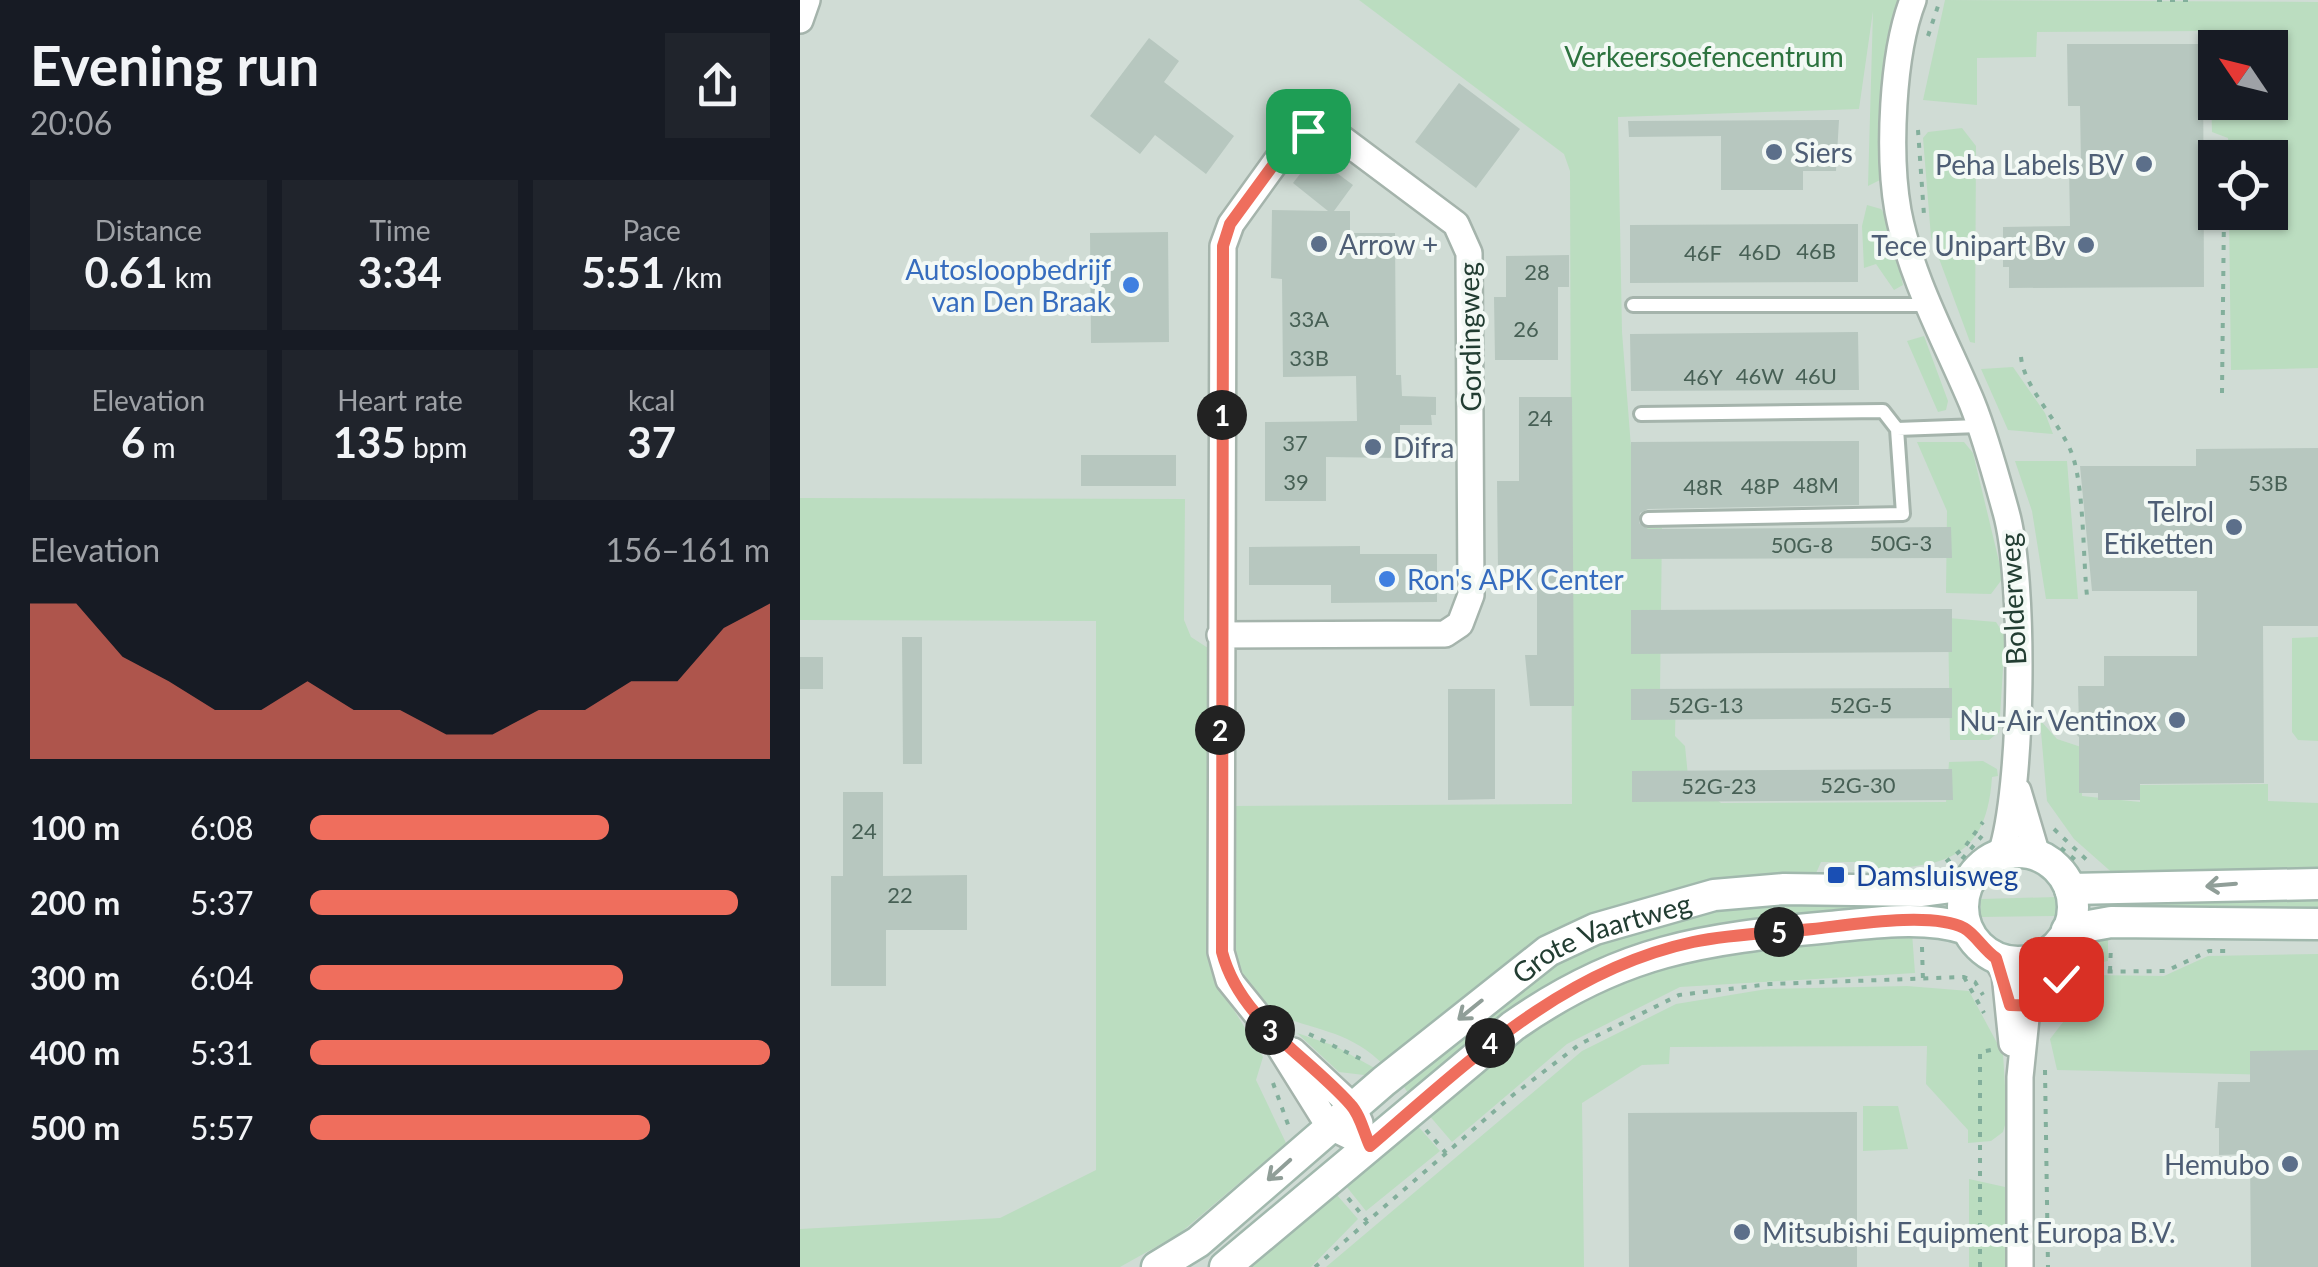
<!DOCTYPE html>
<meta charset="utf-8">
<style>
:root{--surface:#171b24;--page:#20242c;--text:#f1f3f6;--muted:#9ea1a6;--accent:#ef6e5d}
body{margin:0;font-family:Lato,sans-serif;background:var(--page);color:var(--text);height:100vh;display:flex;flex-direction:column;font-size:38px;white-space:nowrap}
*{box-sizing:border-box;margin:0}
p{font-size:32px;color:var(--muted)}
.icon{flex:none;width:55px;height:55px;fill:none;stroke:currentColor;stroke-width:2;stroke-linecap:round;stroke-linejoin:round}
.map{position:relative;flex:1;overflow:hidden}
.side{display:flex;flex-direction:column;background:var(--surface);width:800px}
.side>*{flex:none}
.needle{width:65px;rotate:305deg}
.buttons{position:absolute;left:1398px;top:30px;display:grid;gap:20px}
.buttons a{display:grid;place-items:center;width:90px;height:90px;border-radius:0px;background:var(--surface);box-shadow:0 2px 8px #0004;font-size:50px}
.pin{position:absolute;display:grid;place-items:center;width:85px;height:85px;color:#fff;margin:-42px;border-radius:20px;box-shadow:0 5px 15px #0006}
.km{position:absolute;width:50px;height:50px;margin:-25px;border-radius:50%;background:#222;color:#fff;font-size:28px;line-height:50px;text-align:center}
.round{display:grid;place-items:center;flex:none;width:105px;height:105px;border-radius:0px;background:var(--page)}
.head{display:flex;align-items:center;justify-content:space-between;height:170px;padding:0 30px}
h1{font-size:55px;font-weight:700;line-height:75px}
.stats{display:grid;grid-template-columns:repeat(3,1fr);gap:15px;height:170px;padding:10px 30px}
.stats div{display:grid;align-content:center;border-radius:0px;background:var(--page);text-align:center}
.stats b{font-size:42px;font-weight:700}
.stats small{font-size:28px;font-weight:400}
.stats p{font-size:28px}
.chart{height:280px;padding:20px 30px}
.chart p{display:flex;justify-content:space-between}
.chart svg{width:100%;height:180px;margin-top:10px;fill:var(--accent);opacity:.7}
ul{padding:0 30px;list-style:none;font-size:32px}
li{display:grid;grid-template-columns:160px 120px 1fr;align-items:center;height:75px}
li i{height:25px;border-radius:12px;background:var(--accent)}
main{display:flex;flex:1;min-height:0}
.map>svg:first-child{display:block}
.built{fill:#d0dcd5;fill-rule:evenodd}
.green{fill:#bbddc0;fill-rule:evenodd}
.building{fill:#b7c7bf}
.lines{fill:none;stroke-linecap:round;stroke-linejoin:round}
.lane-casing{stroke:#a5b4ac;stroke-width:18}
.street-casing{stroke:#a5b4ac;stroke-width:30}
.secondary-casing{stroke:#a1b8ad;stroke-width:35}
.path{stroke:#83af9c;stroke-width:4;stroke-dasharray:5 8;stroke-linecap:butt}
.lane{stroke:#fff;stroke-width:12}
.street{stroke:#fff;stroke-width:25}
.secondary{stroke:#fff;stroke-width:30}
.oneway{stroke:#909e98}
.route-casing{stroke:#fff;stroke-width:20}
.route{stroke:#ef6e5d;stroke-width:12}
.service-dot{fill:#5c6f8a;stroke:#f3f9f5;stroke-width:4}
.shop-dot{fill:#3f7fe0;stroke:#f3f9f5;stroke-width:4}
.transit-dot{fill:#1a4fb4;stroke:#f3f9f5;stroke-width:4}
.labels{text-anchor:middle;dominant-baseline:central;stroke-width:8;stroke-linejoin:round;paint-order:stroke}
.number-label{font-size:22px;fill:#476055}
.park-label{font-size:28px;fill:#2d733f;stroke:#f3f9f5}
.service-label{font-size:28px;fill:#4e5e75;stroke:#f3f9f5;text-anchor:end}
.shop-label{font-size:28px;fill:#366cbe;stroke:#f3f9f5;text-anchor:end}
.street-label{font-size:28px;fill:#223d32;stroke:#f3f9f5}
.transit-label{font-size:28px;fill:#164399;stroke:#f3f9f5;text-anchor:start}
</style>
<main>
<section class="side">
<div class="head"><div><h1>Evening run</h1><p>20:06</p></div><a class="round"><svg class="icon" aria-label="share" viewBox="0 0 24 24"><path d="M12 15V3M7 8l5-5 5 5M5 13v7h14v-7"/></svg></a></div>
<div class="stats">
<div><p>Distance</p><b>0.61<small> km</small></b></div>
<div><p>Time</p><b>3:34</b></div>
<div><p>Pace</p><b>5:51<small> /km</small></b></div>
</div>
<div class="stats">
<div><p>Elevation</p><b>6<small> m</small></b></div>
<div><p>Heart rate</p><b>135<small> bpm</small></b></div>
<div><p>kcal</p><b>37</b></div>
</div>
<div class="chart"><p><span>Elevation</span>156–161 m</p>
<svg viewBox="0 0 160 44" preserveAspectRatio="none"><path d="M0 44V6L10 6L20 19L30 25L40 32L50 32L60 25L70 32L80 32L90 38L100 38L110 32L120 32L130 25L140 25L150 12L160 6V44z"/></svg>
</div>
<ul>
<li><b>100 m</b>6:08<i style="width:65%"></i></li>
<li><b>200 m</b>5:37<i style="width:93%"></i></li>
<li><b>300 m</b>6:04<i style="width:68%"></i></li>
<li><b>400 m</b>5:31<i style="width:100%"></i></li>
<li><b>500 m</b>5:57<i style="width:74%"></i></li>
</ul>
</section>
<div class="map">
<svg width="1518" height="1267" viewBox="0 0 1518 1267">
<rect width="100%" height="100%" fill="#e2ece6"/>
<path class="built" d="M 0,0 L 1518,0 L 1518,1267 L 0,1267 ZM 1415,48 L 1470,48 L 1470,102 L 1415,102 ZM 1415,158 L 1470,158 L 1470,212 L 1415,212 Z"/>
<path class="green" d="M 559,0 L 1100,0 C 1079,55 1086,119 1086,177 L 1068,186 L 1073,11 L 1059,109 L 818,117 L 822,332 L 835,498 L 831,528 L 862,528 L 860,692 L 876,692 L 875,736 L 885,746 L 888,776 L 921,803 L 1146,802 L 1149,762 L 1183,761 L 1197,769 L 1198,776 L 1192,777 C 1186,871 1131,864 1059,872 L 1052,871 L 1075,862 L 1021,862 L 1013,880 L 871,892 L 585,1066 C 547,1028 514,1032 469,1011 C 419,988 430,853 430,806 L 772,804 L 770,171 L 764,154 Z
M 1145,0 L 1518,2 L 1518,368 L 1431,370 L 1429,213 L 1470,212 L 1470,158 L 1429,157 L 1428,138 L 1412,132 L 1409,31 L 1237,32 L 1236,57 L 1177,58 L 1177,105 L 1123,100 ZM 1415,48 L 1470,48 L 1470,102 L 1415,102 Z
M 1162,128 L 1176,146 L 1175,343 L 1170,342 L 1131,237 L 1123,138 L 1128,132 Z
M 1067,205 L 1081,209 L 1088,219 L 1103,285 L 1094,290 L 1076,264 L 1064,268 L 1062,226 Z
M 1124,336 L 1148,401 L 1146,410 L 1138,412 L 1107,341 Z
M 1213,367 L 1245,413 L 1253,434 L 1208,430 L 1181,369 Z
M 1117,442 L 1164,442 L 1173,453 L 1203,578 L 1191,594 L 1146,593 L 1147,511 Z
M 1215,461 L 1267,461 L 1278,599 L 1246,599 L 1232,511 Z
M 0,498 L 385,499 L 384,620 L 391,637 L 411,650 L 419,986 L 463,1057 L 456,1080 L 486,1143 L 379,1234 L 320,1267 L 0,1267 L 0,1229 L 200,1218 L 296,1170 L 296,621 L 0,620 Z
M 1148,618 L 1196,622 L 1205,636 L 1199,732 L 1189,740 L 1150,740 Z
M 1518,637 L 1518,741 L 1498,740 L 1492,732 L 1492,638 Z
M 1240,720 L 1257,739 L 1281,747 L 1282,796 L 1340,802 L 1340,785 L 1468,784 L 1468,801 L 1518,803 L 1518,876 L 1325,884 L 1274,839 L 1247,801 Z
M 1256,897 L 1259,907 L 1255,916 L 1180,917 L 1181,899 Z
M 1518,898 L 1518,912 L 1323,913 L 1323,899 Z
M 1115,899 L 1115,916 C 1022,915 922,911 833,946 C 750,978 680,1042 609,1095 L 603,1085 C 648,1048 710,989 759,962 C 870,899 992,902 1115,899 Z
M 1308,930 L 1308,961 C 1267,969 1264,970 1244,1007 L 1238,1005 C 1243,962 1269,945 1308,930 Z
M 1112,933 L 1115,973 L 880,987 L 767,1044 L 652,1142 L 628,1114 C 683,1066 738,1013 804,980 C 879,943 1026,942 1112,933 Z
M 1518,954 L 1518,1076 L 1257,1070 L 1250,1039 L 1267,1017 L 1276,984 L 1289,975 L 1364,976 L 1408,956 Z
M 1107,986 L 1169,991 L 1203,1054 L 1207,1118 L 1203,1132 L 1191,1141 L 1168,1143 L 1168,1130 L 1126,1084 L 1127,1046 L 870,1047 L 869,1064 L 842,1065 L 782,1103 L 784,1267 L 526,1267 L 782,1051 L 876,1004 L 967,989 Z
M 497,1033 L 535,1046 L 578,1070 L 572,1076 L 539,1072 Z
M 1063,1106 L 1098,1106 L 1108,1149 L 1063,1151 Z
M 616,1124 L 640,1151 L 566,1211 L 546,1186 Z
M 1169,1179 L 1205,1187 L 1207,1267 L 1169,1267 Z
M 536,1194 L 558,1219 L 511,1267 L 450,1267 Z"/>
<path class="building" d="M 349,38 L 379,61 L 364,82 L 434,136 L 406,174 L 355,135 L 340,154 L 290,116 Z
M 1267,44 L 1403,44 L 1404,287 L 1209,288 L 1209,267 L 1203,267 L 1203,227 L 1270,226 L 1269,164 L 1281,164 L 1280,106 L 1268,106 Z
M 659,83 L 720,129 L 676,188 L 615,142 Z
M 1039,120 L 1036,171 L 1003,171 L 1003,190 L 921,190 L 921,136 L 829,137 L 828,121 Z
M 514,156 L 553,185 L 534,211 L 550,211 L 550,233 L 595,233 L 596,375 L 601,375 L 602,396 L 636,397 L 636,415 L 631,415 L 632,425 L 600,425 L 600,458 L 526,457 L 526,501 L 465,501 L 465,422 L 557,421 L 556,376 L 483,377 L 482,279 L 471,278 L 472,210 L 528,211 L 493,183 Z
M 1058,224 L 1058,282 L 830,283 L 830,225 Z
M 368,232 L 369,342 L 291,343 L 290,233 Z
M 769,255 L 769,287 L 758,287 L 758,360 L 695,360 L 694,297 L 706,297 L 706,256 Z
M 1058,332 L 1059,390 L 831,391 L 830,334 Z
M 719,397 L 772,397 L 774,706 L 730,706 L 725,655 L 737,655 L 737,570 L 698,571 L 697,481 L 719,481 Z
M 1059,441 L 1059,505 L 848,509 L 840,513 L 839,523 L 848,529 L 1151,527 L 1152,558 L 831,559 L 831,442 Z
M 1518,448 L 1518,626 L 1463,626 L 1464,783 L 1340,784 L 1340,800 L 1298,800 L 1298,793 L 1279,793 L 1279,737 L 1274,732 L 1279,727 L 1278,686 L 1304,686 L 1304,656 L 1397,656 L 1397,591 L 1292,591 L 1280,466 L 1396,466 L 1396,449 Z
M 281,455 L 376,455 L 376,486 L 281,486 Z
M 560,546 L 560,554 L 637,554 L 637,602 L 531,603 L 531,585 L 449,585 L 449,547 Z
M 1152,609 L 1152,652 L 831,654 L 831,610 Z
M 102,637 L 122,637 L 122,764 L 103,764 Z
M 0,657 L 23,657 L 23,689 L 0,689 Z
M 1152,688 L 1152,718 L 831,720 L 831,689 Z
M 648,689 L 695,689 L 695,799 L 648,800 Z
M 1152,769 L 1153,800 L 832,802 L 832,771 Z
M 43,792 L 83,792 L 83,876 L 167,875 L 167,930 L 86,930 L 86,986 L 31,986 L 31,876 L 43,876 Z
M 1518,1050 L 1518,1267 L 1451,1267 L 1450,1154 L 1419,1155 L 1419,1128 L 1415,1128 L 1418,1082 L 1450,1082 L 1450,1051 Z
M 1057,1112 L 1057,1267 L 829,1267 L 828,1113 Z"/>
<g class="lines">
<defs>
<path id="lane" d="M 833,305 L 1129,305
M 841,414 L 1083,411 L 1097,429
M 848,519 L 1103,514 L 1097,429 L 1179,426"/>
<path id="street" d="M 1113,0 C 1092,54 1088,154 1098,211 C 1111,279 1146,341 1172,403 C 1186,438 1196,476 1206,512 C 1225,579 1223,789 1201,854
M 0,20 L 7,0
M 420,635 L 645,634 L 660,624 L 671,595 L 669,253 L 656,224 L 525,126 L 493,138 L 431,224 L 423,246 L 421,952 L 429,980 L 467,1027 L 529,1126 L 570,1146
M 1218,791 L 1237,855
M 1196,958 L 1205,974 L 1212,1043
M 493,1051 L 553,1107 L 560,1123
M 1220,1267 L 1220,1077 L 1232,960"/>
<g id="secondary">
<circle cx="1218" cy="907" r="55"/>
<path d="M 1270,889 L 1518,884"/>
<path d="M 1267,930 L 1311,922 L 1518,924"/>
<path id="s1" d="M 357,1267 L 398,1242 L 584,1081 L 748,951 L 795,929 L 914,895 L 984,889 L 1122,891 L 1167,885"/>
<path d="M 425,1267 L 713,1026 C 821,950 902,939 1030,927 C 1074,923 1124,915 1167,929"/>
</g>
</defs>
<use href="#lane" class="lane-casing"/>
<use href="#street" class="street-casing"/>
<use href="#secondary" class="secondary-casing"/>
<path class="path" d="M 1357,0 L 1393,0
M 1128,36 L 1140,0
M 1118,130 L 1124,215
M 1412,142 L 1424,146 L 1424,158
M 1221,357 C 1224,388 1260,422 1272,454 C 1284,486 1283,559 1287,596
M 1422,393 L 1424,212
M 1254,829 L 1290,863
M 1261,848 L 1280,864
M 1162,859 L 1182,836
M 1146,862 L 1164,848 L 1183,822
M 1122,947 L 1123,982
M 1310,971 L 1311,945
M 1164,977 L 1184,1013
M 1253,993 L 1269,972 L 1366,971 L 1409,951 L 1433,951
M 509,1034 L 567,1062
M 1245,1070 L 1248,1267
M 473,1083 L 490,1130
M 626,1130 L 646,1153
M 548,1198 L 567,1221
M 515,1267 L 713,1095 L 780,1044 L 879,995 L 970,984 L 1164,977 L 1175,982 L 1183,995
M 1180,1267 L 1180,1052 L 1191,1050"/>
<use href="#lane" class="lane"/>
<use href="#street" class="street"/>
<use href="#secondary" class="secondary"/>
</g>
<defs><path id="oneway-shaft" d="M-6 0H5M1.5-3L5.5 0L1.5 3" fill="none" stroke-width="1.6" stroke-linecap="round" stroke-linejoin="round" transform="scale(2.5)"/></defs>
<g class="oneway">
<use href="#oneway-shaft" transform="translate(1421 885) rotate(175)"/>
<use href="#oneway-shaft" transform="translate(670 1010) rotate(141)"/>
<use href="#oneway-shaft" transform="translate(479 1170) rotate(138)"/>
</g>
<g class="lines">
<defs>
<path id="route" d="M 508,131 L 493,138 L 430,224 L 423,246 L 422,952 C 440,1020 505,1054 550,1104 C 560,1114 564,1133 570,1146 C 668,1062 762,970 893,942 C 932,934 973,933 1013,929 C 1050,925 1131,911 1164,928 C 1175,934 1184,950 1196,958 L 1210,1005 L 1247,1006 L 1261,979"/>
</defs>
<use href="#route" class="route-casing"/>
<use href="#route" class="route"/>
</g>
<g class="service-dot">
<circle cx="974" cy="152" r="10"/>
<circle cx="1344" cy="164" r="10"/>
<circle cx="519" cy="244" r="10"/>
<circle cx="1286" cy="245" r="10"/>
<circle cx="573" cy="447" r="10"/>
<circle cx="1434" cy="527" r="10"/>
<circle cx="1377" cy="720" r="10"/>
<circle cx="1490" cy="1164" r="10"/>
<circle cx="942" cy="1232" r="10"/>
</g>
<g class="shop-dot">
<circle cx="331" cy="285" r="10"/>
<circle cx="587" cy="579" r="10"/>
</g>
<rect class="transit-dot" x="1026" y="865" width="20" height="20" rx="5"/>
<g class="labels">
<g class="number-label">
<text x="1016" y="250">46B</text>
<text x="960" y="251">46D</text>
<text x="903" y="252">46F</text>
<text x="737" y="271">28</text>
<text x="509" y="318">33A</text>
<text x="726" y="328">26</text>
<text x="509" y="357">33B</text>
<text x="960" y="375">46W</text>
<text x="1016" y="375">46U</text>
<text x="903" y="376">46Y</text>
<text x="740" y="417">24</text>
<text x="495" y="442">37</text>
<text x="496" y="481">39</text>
<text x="1468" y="482">53B</text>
<text x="1016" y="484">48M</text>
<text x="960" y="485">48P</text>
<text x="903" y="486">48R</text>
<text x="1101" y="542">50G-3</text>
<text x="1002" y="544">50G-8</text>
<text x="906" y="704">52G-13</text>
<text x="1061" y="704">52G-5</text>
<text x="1058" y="784">52G-30</text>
<text x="919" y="785">52G-23</text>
<text x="64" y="830">24</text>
<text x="100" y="894">22</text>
</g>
<g class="park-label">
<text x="904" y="56">Verkeersoefencentrum</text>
</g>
<g class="service-label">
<text x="994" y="152" text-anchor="start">Siers</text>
<text x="1324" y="164">Peha Labels BV</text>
<text x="539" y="244" text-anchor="start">Arrow +</text>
<text x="1266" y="245">Tece Unipart Bv</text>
<text x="593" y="447" text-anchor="start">Difra</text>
<text x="1414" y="511">Telrol<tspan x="1414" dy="32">Etiketten</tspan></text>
<text x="1357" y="720">Nu-Air Ventinox</text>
<text x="1470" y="1164">Hemubo</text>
<text x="962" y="1232" text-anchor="start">Mitsubishi Equipment Europa B.V.</text>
</g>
<g class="shop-label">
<text x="311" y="269">Autosloopbedrijf<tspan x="311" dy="32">van Den Braak</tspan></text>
<text x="607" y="579" text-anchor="start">Ron's APK Center</text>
</g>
<g class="street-label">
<text transform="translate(669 337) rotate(-91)">Gordingweg</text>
<text transform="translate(1212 599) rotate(-93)">Bolderweg</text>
<text stroke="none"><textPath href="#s1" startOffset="558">Grote Vaartweg</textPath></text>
</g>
<g class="transit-label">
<text x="1056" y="875">Damsluisweg</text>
</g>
</g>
</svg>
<div class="buttons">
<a><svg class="needle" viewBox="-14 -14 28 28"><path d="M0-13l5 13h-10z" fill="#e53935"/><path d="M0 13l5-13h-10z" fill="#9ea1a6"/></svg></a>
<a><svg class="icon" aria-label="locate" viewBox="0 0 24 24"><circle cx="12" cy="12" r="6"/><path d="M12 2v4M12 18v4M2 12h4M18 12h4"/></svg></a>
</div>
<div class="pin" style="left:508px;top:131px;background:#1e9e55"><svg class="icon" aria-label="arrive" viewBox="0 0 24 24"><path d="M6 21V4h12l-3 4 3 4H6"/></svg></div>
<div class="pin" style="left:1261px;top:979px;background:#d93025"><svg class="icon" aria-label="check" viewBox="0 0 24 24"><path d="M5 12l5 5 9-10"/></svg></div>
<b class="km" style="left:422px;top:415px">1</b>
<b class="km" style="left:420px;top:730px">2</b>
<b class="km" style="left:470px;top:1030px">3</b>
<b class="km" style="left:690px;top:1043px">4</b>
<b class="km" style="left:979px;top:932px">5</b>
</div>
</main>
